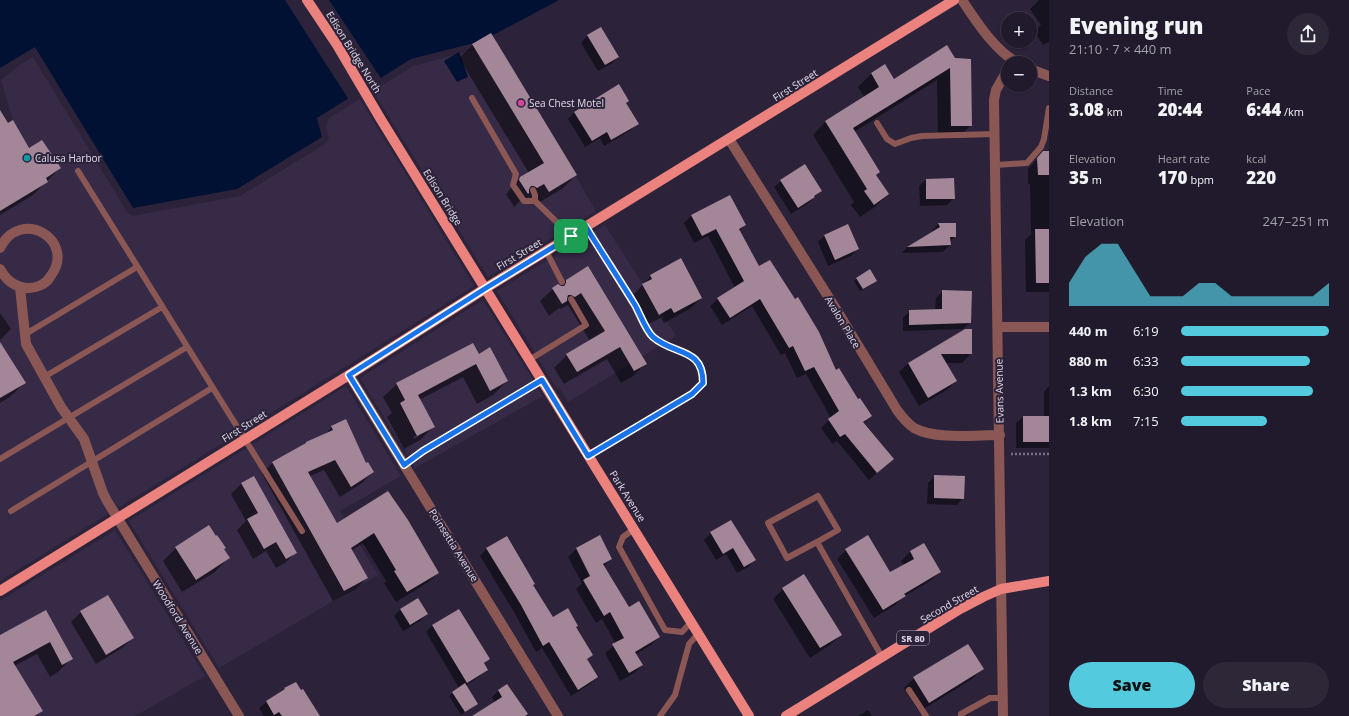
<!DOCTYPE html>
<meta charset="utf-8">
<style>
:root{--surface:#211a2c;--page:#2d2738;--text:#f1f3f6;--muted:#a2a1a9;--line:#3e3848;--accent:#54cade}
body{margin:0;font-family:"Open Sans",sans-serif;background:var(--page);color:var(--text);height:100vh;display:flex;flex-direction:column;font-size:15px;white-space:nowrap}
*{box-sizing:border-box;margin:0}
p{font-size:13px;color:var(--muted)}
.icon{flex:none;width:22px;height:22px;fill:none;stroke:currentColor;stroke-width:2;stroke-linecap:round;stroke-linejoin:round}
.map{position:relative;flex:1;overflow:hidden}
.panel{display:flex;flex-direction:column;background:var(--surface);width:300px}
.panel>*{flex:none}
.buttons{position:absolute;left:1001px;top:12px;display:grid;gap:8px}
.buttons a{display:grid;place-items:center;width:36px;height:36px;border-radius:50%;background:var(--surface);box-shadow:0 1px 3px #0004,0 0 0 1px var(--line);font-size:20px}
.pin{position:absolute;display:grid;place-items:center;width:34px;height:34px;color:#fff;margin:-17px;border-radius:8px;box-shadow:0 2px 6px #0006}
.round{display:grid;place-items:center;flex:none;width:42px;height:42px;border-radius:21px;background:var(--page)}
.summary{display:flex;align-items:center;justify-content:space-between;height:68px;padding:0 20px}
h1{font-size:22px;font-weight:800;line-height:30px}
.metrics{display:grid;grid-template-columns:repeat(3,1fr);gap:6px;height:68px;padding:4px 20px}
.metrics div{display:grid;align-content:center}
.metrics b{font-size:17px;font-weight:800}
.metrics small{font-size:11px;font-weight:400}
.metrics p{font-size:11px}
.chart{height:112px;padding:8px 20px}
.chart p{display:flex;justify-content:space-between}
.chart svg{width:100%;height:72px;margin-top:4px;fill:var(--accent);opacity:.7}
.primary-button{display:flex;gap:8px;margin-top:auto;padding:8px 20px}
.primary-button a{flex:1;height:46px;border-radius:24px;background:var(--accent);color:#111;font-size:16px;font-weight:800;line-height:46px;text-align:center}
.primary-button a+a{background:var(--page);color:var(--text)}
ul{padding:0 20px;list-style:none;font-size:13px}
li{display:grid;grid-template-columns:64px 48px 1fr;align-items:center;height:30px}
li i{height:10px;border-radius:5px;background:var(--accent)}
main{display:flex;flex:1;min-height:0}
.map>svg:first-child{display:block}
.built{fill:#362a47}
.water{fill:#013}
.pier{fill:#2c233a}
.shadow{fill:#0007;fill-rule:evenodd}
.building{fill:#a38698}
.lines{fill:none;stroke-linecap:round;stroke-linejoin:round}
.path{stroke:#777083;stroke-width:2.5;stroke-dasharray:2 2;stroke-linecap:butt}
.lane{stroke:#8a5754;stroke-width:6}
.street{stroke:#8a5754;stroke-width:10}
.primary{stroke:#eb827e;stroke-width:10}
.route-casing{stroke:#fff;stroke-width:8}
.route{stroke:#1a73e8;stroke-width:5}
.hotel-dot{fill:#d1479c;stroke:#2c233a;stroke-width:1.5}
.culture-dot{fill:#0f9aa8;stroke:#2c233a;stroke-width:1.5}
.labels{text-anchor:middle;dominant-baseline:central;stroke-width:4;stroke-linejoin:round;paint-order:stroke}
.shield{fill:#2c233a;stroke:#aaa4b5;stroke-width:1}
.shield-label{font-size:9px;font-weight:bold;fill:#e0dbea}
.street-label{font-size:10px;fill:#e0dbea;stroke:#2c233a}
.poi-label{font-size:10px;fill:#e0dbea;stroke:#2c233a;text-anchor:start}
</style>
<main>
<div class="map">
<svg width="1049" height="716" viewBox="0 0 1049 716">
<rect width="100%" height="100%" fill="#2c233a"/>
<path class="built" d="M 497,41 L 596,211 L 488,277 L 373,91 L 413,66 L 485,47 Z
M 33,57 L 127,212 L 132,216 L 240,196 L 325,144 L 329,138 L 326,127 L 329,118 L 360,99 L 474,286 L 345,367 L 0,581 L 0,125 L 13,120 L 1,80 L 21,64 Z
M 605,225 L 676,336 L 568,402 L 559,387 L 557,389 L 497,291 Z
M 483,300 L 543,396 L 415,468 L 360,378 Z
M 346,386 L 401,476 L 340,511 L 378,575 L 219,668 L 129,521 Z
M 115,530 L 205,676 L 135,716 L 0,716 L 0,601 Z"/>
<path class="water" d="M 0,0 L 559,0 L 482,41 L 411,59 L 317,118 L 322,137 L 237,189 L 133,208 L 35,47 L 0,68 Z
M 459,52 L 468,77 L 457,82 L 444,61 Z"/>
<path class="pier" d="M 285,0 L 329,0 L 382,80 L 349,100 Z"/>
<path class="shadow" d="M 1039,0 L 1049,0 L 1049,42 L 1043,45 L 1034,31 L 1041,25 L 1030,9 Z
M 600,28 L 618,57 L 611,64 L 598,71 L 581,43 L 587,36 Z
M 473,45 L 576,175 L 563,188 L 535,205 L 530,197 L 523,201 L 522,199 L 514,207 L 506,194 L 520,178 L 529,173 L 459,58 Z
M 947,47 L 971,125 L 958,138 L 938,139 L 937,80 L 854,132 L 875,176 L 888,194 L 875,207 L 860,217 L 851,205 L 854,202 L 813,135 L 826,121 L 865,98 L 858,87 L 871,74 L 885,66 L 894,80 Z
M 625,104 L 637,123 L 631,130 L 604,146 L 600,138 L 585,147 L 568,119 L 574,112 Z
M 0,116 L 8,124 L 28,150 L 60,168 L 33,195 L 0,215 Z
M 1044,152 L 1049,152 L 1049,292 L 1026,292 L 1025,240 L 1031,234 L 1030,184 L 1028,184 L 1028,169 Z
M 926,180 L 954,198 L 947,205 L 920,206 L 919,186 Z
M 781,181 L 821,191 L 807,204 L 791,214 L 774,187 Z
M 691,216 L 745,225 L 739,231 L 759,268 L 857,400 L 871,416 L 863,424 L 892,459 L 869,480 L 837,441 L 832,444 L 821,428 L 831,418 L 806,374 L 797,378 L 785,353 L 781,355 L 752,306 L 722,325 L 710,306 L 718,299 L 735,288 L 708,236 L 694,243 L 684,223 Z
M 938,224 L 955,224 L 955,236 L 950,242 L 950,245 L 943,252 L 902,253 L 907,247 L 932,232 L 932,231 Z
M 847,226 L 857,249 L 851,256 L 828,266 L 818,242 L 824,236 Z
M 588,268 L 646,363 L 633,376 L 621,383 L 607,359 L 564,384 L 554,368 L 567,355 L 590,341 L 568,305 L 561,309 L 559,308 L 549,316 L 540,301 L 553,289 L 560,287 L 566,280 Z
M 651,276 L 701,298 L 691,308 L 664,323 L 661,318 L 648,324 L 633,295 Z
M 857,278 L 873,284 L 860,291 L 854,281 Z
M 942,292 L 970,322 L 963,329 L 903,331 L 903,318 L 910,311 L 935,310 L 936,298 Z
M 0,313 L 11,329 L 0,340 Z
M 965,330 L 971,353 L 962,363 L 945,363 L 956,381 L 947,390 L 919,406 L 899,372 L 908,363 Z
M 0,343 L 24,383 L 11,396 L 0,403 Z
M 478,355 L 507,381 L 493,395 L 477,404 L 463,377 L 419,400 L 434,426 L 420,440 L 404,449 L 387,417 L 392,413 L 383,397 L 397,384 ZM 419,434 L 419,436 L 414,439 L 413,437 Z
M 1049,386 L 1049,448 L 1016,448 L 1016,423 L 1023,417 L 1044,417 L 1044,392 Z
M 332,427 L 373,472 L 362,483 L 340,497 L 324,470 L 310,476 L 337,525 L 388,492 L 438,573 L 427,583 L 396,602 L 384,583 L 386,581 L 363,543 L 351,551 L 367,578 L 356,589 L 333,601 L 262,474 L 272,463 L 324,435 Z
M 935,476 L 963,498 L 957,505 L 927,504 L 928,483 Z
M 253,477 L 296,552 L 285,563 L 276,568 L 266,551 L 253,559 L 237,530 L 246,521 L 231,494 L 241,484 Z
M 731,521 L 754,560 L 748,567 L 737,573 L 726,554 L 716,560 L 704,540 L 711,533 Z
M 506,537 L 532,585 L 553,618 L 575,627 L 591,655 L 586,660 L 597,677 L 590,684 L 571,696 L 542,648 L 536,652 L 514,612 L 480,556 L 486,549 Z
M 600,537 L 611,559 L 604,566 L 629,608 L 659,637 L 651,645 L 636,654 L 642,665 L 634,673 L 620,681 L 605,653 L 616,644 L 602,619 L 596,623 L 576,589 L 582,583 L 568,557 L 576,549 Z
M 923,545 L 940,572 L 930,581 L 903,597 L 895,605 L 874,618 L 837,559 L 846,550 L 890,573 L 904,565 L 901,561 L 910,552 Z
M 176,548 L 223,549 L 228,558 L 215,572 L 182,592 L 163,561 Z
M 783,589 L 841,635 L 830,645 L 810,658 L 773,599 Z
M 401,609 L 426,614 L 420,621 L 403,631 L 394,616 Z
M 46,611 L 72,658 L 59,671 L 50,677 L 37,654 L 14,666 L 32,716 L 0,716 L 0,636 Z
M 81,612 L 133,638 L 122,648 L 96,664 L 71,622 Z
M 433,625 L 489,659 L 484,664 L 487,669 L 480,676 L 465,686 L 477,704 L 461,715 L 449,696 L 459,688 L 426,632 Z
M 982,669 L 972,679 L 919,712 L 904,688 L 914,678 Z
M 285,689 L 318,716 L 264,716 L 259,708 L 266,702 Z
M 498,691 L 524,716 L 477,716 L 495,703 L 492,697 Z
M 868,710 L 872,716 L 858,716 Z"/>
<path class="building" d="M 601,27 L 619,57 L 605,65 L 587,35 Z
M 491,33 L 577,175 L 549,192 L 544,184 L 537,188 L 534,186 L 531,186 L 529,189 L 529,193 L 528,194 L 519,180 L 520,177 L 544,163 L 472,44 Z
M 947,45 L 955,58 L 971,59 L 972,126 L 951,126 L 950,68 L 853,128 L 880,172 L 876,175 L 889,194 L 874,205 L 864,191 L 867,189 L 825,121 L 879,87 L 871,73 L 885,64 L 894,79 Z
M 619,84 L 629,101 L 626,103 L 639,124 L 611,140 L 607,132 L 592,141 L 574,112 Z
M 0,110 L 8,123 L 13,120 L 29,148 L 42,140 L 61,168 L 46,178 L 48,182 L 0,211 Z
M 1043,151 L 1049,151 L 1049,175 L 1038,175 L 1037,158 Z
M 805,164 L 822,191 L 814,196 L 815,197 L 798,208 L 780,180 Z
M 954,178 L 955,199 L 926,199 L 926,179 Z
M 730,195 L 746,225 L 739,229 L 759,266 L 770,260 L 795,299 L 798,297 L 819,332 L 836,370 L 839,368 L 858,399 L 860,398 L 872,416 L 863,422 L 894,459 L 877,473 L 845,434 L 840,437 L 828,419 L 839,411 L 814,367 L 805,371 L 793,346 L 789,348 L 760,299 L 730,318 L 717,298 L 744,281 L 716,229 L 702,236 L 691,215 Z
M 938,223 L 956,223 L 956,237 L 950,237 L 951,245 L 907,247 L 940,227 Z
M 848,224 L 859,249 L 835,260 L 824,235 Z
M 1035,229 L 1049,229 L 1049,283 L 1036,283 Z
M 681,258 L 702,298 L 674,313 L 671,308 L 659,315 L 642,284 L 652,279 L 650,275 Z
M 588,266 L 647,364 L 634,371 L 620,347 L 577,372 L 566,354 L 605,331 L 581,293 L 575,297 L 571,295 L 568,295 L 567,299 L 567,301 L 562,304 L 552,288 L 558,284 L 561,286 L 564,286 L 566,283 L 566,280 Z
M 870,269 L 877,281 L 863,289 L 856,278 Z
M 942,290 L 972,291 L 971,323 L 909,325 L 909,310 L 942,309 Z
M 965,329 L 972,329 L 972,354 L 941,354 L 957,381 L 928,398 L 908,363 Z
M 0,342 L 26,383 L 0,398 Z
M 473,343 L 479,354 L 490,347 L 508,381 L 490,391 L 476,364 L 418,395 L 435,427 L 417,436 L 400,403 L 405,400 L 396,383 Z
M 1023,416 L 1049,416 L 1049,442 L 1023,442 Z
M 346,419 L 366,463 L 368,462 L 374,472 L 351,487 L 335,460 L 308,472 L 337,523 L 388,491 L 408,520 L 439,573 L 407,592 L 394,571 L 396,570 L 374,533 L 351,548 L 368,578 L 344,591 L 272,462 L 306,443 L 306,442 L 333,430 L 331,426 Z
M 934,475 L 965,476 L 964,499 L 934,498 Z
M 254,476 L 297,553 L 286,559 L 276,542 L 264,549 L 247,519 L 258,513 L 241,483 Z
M 731,520 L 756,560 L 744,567 L 733,548 L 723,554 L 710,532 Z
M 209,525 L 216,536 L 217,535 L 226,548 L 224,549 L 230,558 L 196,580 L 175,547 Z
M 600,535 L 612,559 L 603,564 L 629,607 L 639,601 L 660,637 L 635,652 L 643,665 L 629,673 L 612,644 L 624,638 L 610,612 L 604,616 L 583,580 L 590,576 L 576,548 Z
M 868,535 L 890,572 L 914,559 L 910,551 L 924,543 L 941,572 L 904,594 L 906,596 L 883,610 L 845,549 Z
M 507,536 L 535,584 L 533,585 L 553,617 L 568,608 L 578,626 L 576,627 L 593,655 L 587,659 L 598,677 L 578,690 L 549,642 L 543,646 L 521,605 L 486,548 Z
M 804,574 L 842,635 L 820,648 L 782,588 Z
M 108,595 L 134,638 L 106,655 L 80,611 Z
M 418,598 L 428,614 L 410,625 L 400,609 Z
M 459,609 L 490,659 L 484,663 L 488,670 L 467,683 L 432,625 Z
M 46,610 L 73,659 L 62,665 L 50,642 L 13,662 L 43,711 L 34,716 L 0,716 L 0,635 Z
M 968,644 L 984,669 L 929,703 L 913,677 Z
M 296,682 L 301,690 L 303,689 L 320,716 L 282,716 L 279,712 L 274,715 L 266,701 L 285,689 L 284,688 Z
M 465,683 L 478,704 L 465,712 L 452,692 Z
M 507,684 L 528,714 L 525,716 L 472,716 L 502,697 L 498,690 Z"/>
<g class="lines">
<path class="path" d="M 1011,454 L 1049,454"/>
<path class="lane" d="M 472,98 L 516,174 L 513,185 L 524,201 L 535,201 L 571,236
M 877,123 L 887,139 L 895,144 L 911,138 L 922,136 L 995,134
M 996,165 L 1027,163 L 1041,147 L 1044,139 L 1049,108
M 78,171 L 302,531
M 533,190 L 535,195 L 535,201
M 586,227 C 602,253 619,279 635,305 C 640,314 646,331 653,337 C 675,356 703,347 703,383 L 692,394 L 589,456
M 546,251 L 562,282
M 24,335 L 137,267
M 529,360 L 586,325 L 571,299
M 44,377 L 162,307
M 0,459 L 187,347
M 404,465 L 423,451 L 542,380
M 11,511 L 212,388
M 634,529 L 623,537 L 619,547 L 665,630 L 682,632 L 691,622
M 817,542 L 787,558 L 768,523 L 818,496 L 838,530 L 817,542 L 882,657
M 909,690 L 926,716
M 660,716 L 675,695 L 689,644 L 698,634
M 961,716 L 961,714 L 990,698 L 1003,698"/>
<path class="street" d="M 962,0 C 976,21 995,51 1018,63
M 1030,69 L 1049,76
M 729,139 L 836,309 L 897,410 C 902,417 907,423 914,428 C 936,440 975,435 1000,435
M 0,248 C 21,206 78,241 50,277 C 46,284 37,288 29,288 C 15,288 6,280 0,269
M 20,287 L 26,344 L 61,407 L 84,439 L 103,493 L 107,501 L 239,716
M 998,327 L 1049,327
M 349,375 L 558,716
M 1003,716 L 994,100 L 996,90 L 1008,69"/>
<path class="primary" d="M 307,0 L 337,45 L 380,118 L 749,716
M 0,591 L 349,375 L 486,288 L 954,0
M 786,716 L 960,609 L 983,597 L 1001,589 L 1049,581"/>
</g>
<g class="lines">
<defs>
<path id="route" d="M 586,227 C 602,253 619,279 635,305 C 640,314 646,331 653,337 C 675,356 703,347 703,383 L 692,394 L 588,456 L 542,380 L 423,451 L 404,465 L 349,375 L 486,288 Z"/>
</defs>
<use href="#route" class="route-casing"/>
<use href="#route" class="route"/>
</g>
<circle class="hotel-dot" cx="521" cy="103" r="4"/>
<circle class="culture-dot" cx="27" cy="158" r="4"/>
<g class="labels">
<rect class="shield" x="897" y="631" width="32" height="14" rx="3"/>
<g class="shield-label">
<text x="913" y="638">SR 80</text>
</g>
<g class="street-label">
<text transform="translate(354 52) rotate(58)">Edison Bridge North</text>
<text transform="translate(795 85) rotate(-32)">First Street</text>
<text transform="translate(443 197) rotate(58)">Edison Bridge</text>
<text transform="translate(519 254) rotate(-31)">First Street</text>
<text transform="translate(843 322) rotate(59)">Avalon Place</text>
<text transform="translate(999 391) rotate(-91)">Evans Avenue</text>
<text transform="translate(244 426) rotate(-32)">First Street</text>
<text transform="translate(628 496) rotate(58)">Park Avenue</text>
<text transform="translate(454 545) rotate(58)">Poinsettia Avenue</text>
<text transform="translate(949 604) rotate(-30)">Second Street</text>
<text transform="translate(178 617) rotate(58)">Woodford Avenue</text>
</g>
<g class="poi-label">
<text x="529" y="103">Sea Chest Motel</text>
<text x="35" y="158">Calusa Harbor</text>
</g>
</g>
</svg>
<div class="buttons">
<a>+</a>
<a>−</a>
</div>
<div class="pin" style="left:571px;top:236px;background:#1e9e55"><svg class="icon" aria-label="arrive" viewBox="0 0 24 24"><path d="M6 21V4h12l-3 4 3 4H6"/></svg></div>
</div>
<section class="panel">
<div class="summary"><div><h1>Evening run</h1><p>21:10 · 7 × 440 m</p></div><a class="round"><svg class="icon" aria-label="share" viewBox="0 0 24 24"><path d="M12 15V3M7 8l5-5 5 5M5 13v7h14v-7"/></svg></a></div>
<div class="metrics">
<div><p>Distance</p><b>3.08<small> km</small></b></div>
<div><p>Time</p><b>20:44</b></div>
<div><p>Pace</p><b>6:44<small> /km</small></b></div>
</div>
<div class="metrics">
<div><p>Elevation</p><b>35<small> m</small></b></div>
<div><p>Heart rate</p><b>170<small> bpm</small></b></div>
<div><p>kcal</p><b>220</b></div>
</div>
<div class="chart"><p><span>Elevation</span>247–251 m</p>
<svg viewBox="0 0 160 44" preserveAspectRatio="none"><path d="M0 44V30L10 14L20 6L30 6L40 22L50 38L60 38L70 38L80 30L90 30L100 38L110 38L120 38L130 38L140 38L150 38L160 30V44z"/></svg>
</div>
<ul>
<li><b>440 m</b>6:19<i style="width:100%"></i></li>
<li><b>880 m</b>6:33<i style="width:87%"></i></li>
<li><b>1.3 km</b>6:30<i style="width:89%"></i></li>
<li><b>1.8 km</b>7:15<i style="width:58%"></i></li>
</ul>
<div class="primary-button"><a>Save</a><a>Share</a></div>
</section>
</main>
